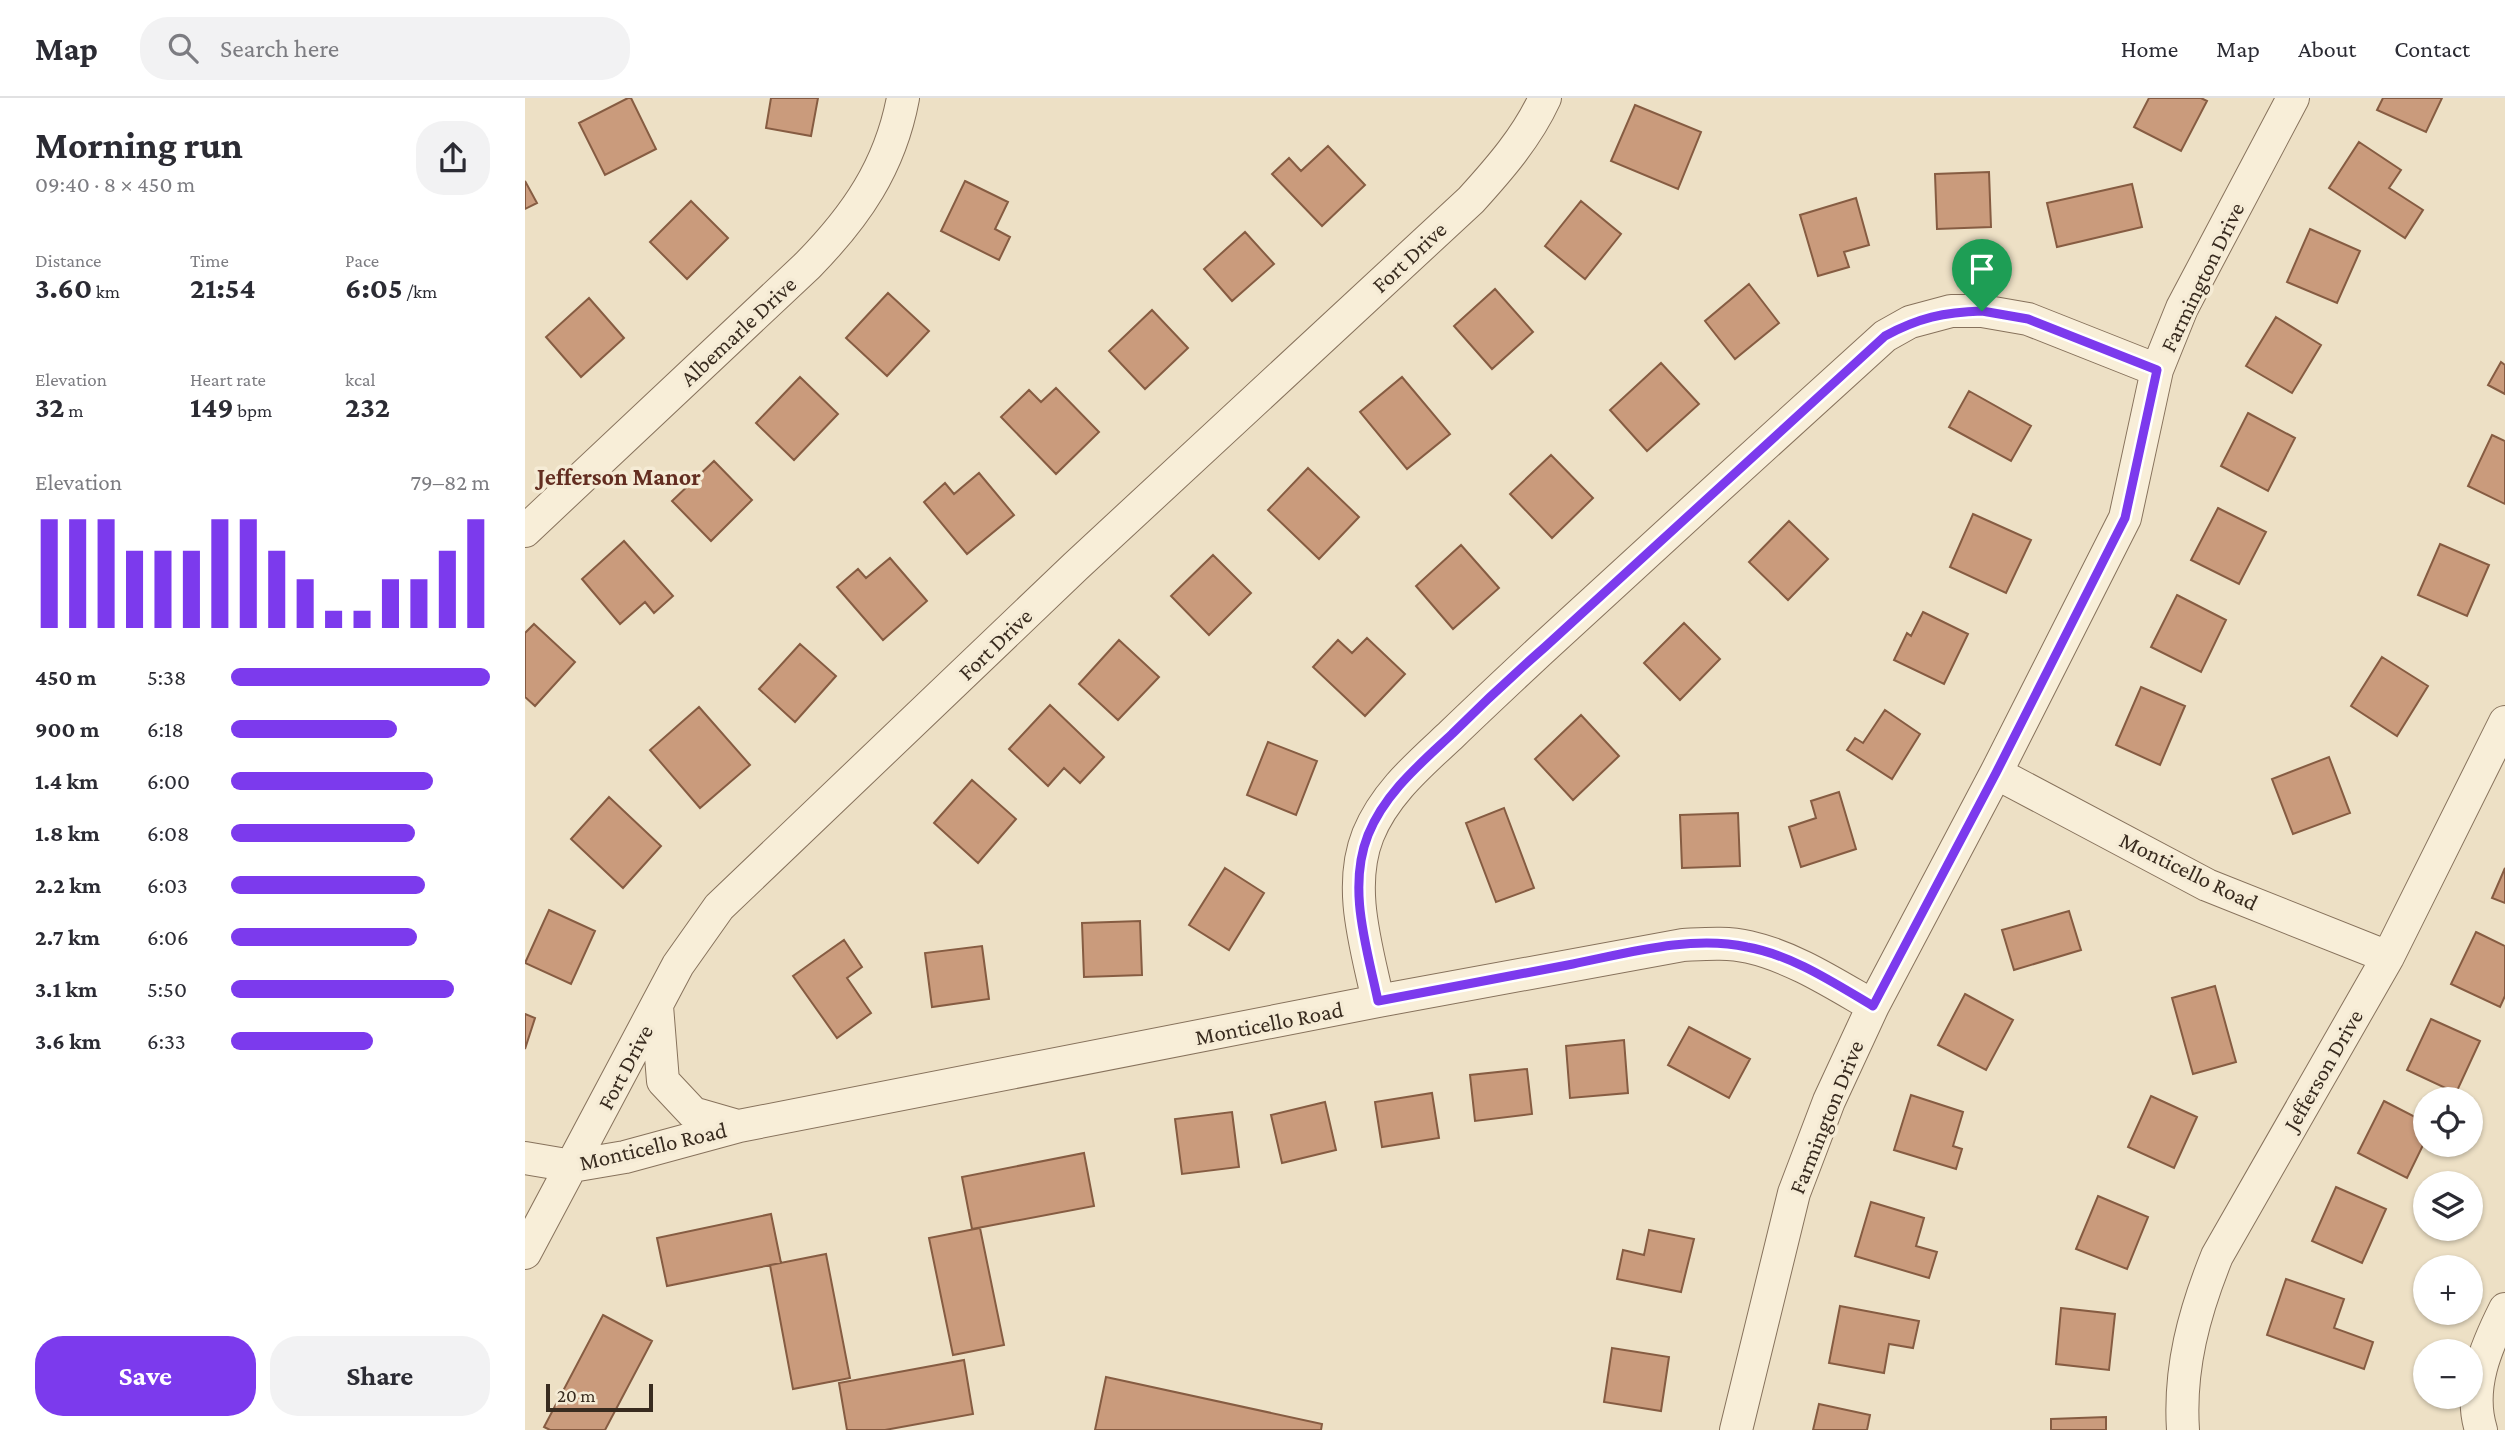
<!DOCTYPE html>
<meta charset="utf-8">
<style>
:root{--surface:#fff;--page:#f2f2f3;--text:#2b2b33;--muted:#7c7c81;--line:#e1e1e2;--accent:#7c3aed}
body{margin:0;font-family:"Crimson Pro",serif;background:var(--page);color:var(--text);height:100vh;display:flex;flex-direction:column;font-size:26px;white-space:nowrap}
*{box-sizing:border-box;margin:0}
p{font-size:23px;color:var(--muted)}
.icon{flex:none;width:38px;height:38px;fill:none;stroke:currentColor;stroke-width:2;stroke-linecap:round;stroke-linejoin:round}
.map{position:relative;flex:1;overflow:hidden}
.drawer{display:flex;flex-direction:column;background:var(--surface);width:525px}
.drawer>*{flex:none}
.controls{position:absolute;left:1888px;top:989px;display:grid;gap:14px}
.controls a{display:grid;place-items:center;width:70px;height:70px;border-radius:50%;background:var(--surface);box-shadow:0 2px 5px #0004;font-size:35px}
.scale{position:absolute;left:21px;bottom:18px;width:107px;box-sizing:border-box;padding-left:7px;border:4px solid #382b1f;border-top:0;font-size:19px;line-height:24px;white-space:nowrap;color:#382b1f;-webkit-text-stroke:5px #f5ebd5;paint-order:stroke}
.pin{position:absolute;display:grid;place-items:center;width:60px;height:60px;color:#fff;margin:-72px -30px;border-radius:50% 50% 50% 0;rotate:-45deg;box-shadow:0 0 7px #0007}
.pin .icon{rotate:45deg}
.round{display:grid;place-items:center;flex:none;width:74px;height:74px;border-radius:28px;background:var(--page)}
.summary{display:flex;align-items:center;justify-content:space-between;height:119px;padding:0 35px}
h1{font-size:38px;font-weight:700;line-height:52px}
.metrics{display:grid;grid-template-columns:repeat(3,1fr);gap:10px;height:119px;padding:7px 35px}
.metrics div{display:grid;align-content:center}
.metrics b{font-size:30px;font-weight:700}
.metrics small{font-size:19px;font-weight:400}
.metrics p{font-size:19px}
.chart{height:196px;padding:14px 35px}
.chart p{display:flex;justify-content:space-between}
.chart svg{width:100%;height:126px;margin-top:7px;stroke:var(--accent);stroke-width:6}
.primary-button{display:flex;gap:14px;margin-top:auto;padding:14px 35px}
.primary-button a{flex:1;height:80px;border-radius:28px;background:var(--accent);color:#fff;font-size:28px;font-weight:700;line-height:80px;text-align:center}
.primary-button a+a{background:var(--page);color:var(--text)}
ul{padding:0 35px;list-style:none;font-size:23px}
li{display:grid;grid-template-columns:112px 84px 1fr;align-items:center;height:52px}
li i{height:18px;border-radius:9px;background:var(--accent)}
header{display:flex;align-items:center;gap:42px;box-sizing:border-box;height:98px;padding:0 35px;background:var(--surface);border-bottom:2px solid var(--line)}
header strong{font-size:33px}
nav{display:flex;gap:38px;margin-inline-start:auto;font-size:24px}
.search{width:490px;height:63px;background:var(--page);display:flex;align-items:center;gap:18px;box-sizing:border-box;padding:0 24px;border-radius:28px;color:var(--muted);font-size:26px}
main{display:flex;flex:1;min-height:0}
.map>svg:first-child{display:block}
.building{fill:#ca9b7c;stroke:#865c42;stroke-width:2}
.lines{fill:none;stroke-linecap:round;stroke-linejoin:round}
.minor-casing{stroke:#87725c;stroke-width:34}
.minor{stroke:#f8eed8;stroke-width:32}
.route-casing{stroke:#fff;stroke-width:14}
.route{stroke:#7c3aed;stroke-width:9}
.labels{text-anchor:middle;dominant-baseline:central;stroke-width:7;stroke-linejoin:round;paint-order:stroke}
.street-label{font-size:23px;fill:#382b1f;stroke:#f5ebd5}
.neighbourhood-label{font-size:24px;font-weight:bold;fill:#632d20;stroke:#f5ebd5}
</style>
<header>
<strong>Map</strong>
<div class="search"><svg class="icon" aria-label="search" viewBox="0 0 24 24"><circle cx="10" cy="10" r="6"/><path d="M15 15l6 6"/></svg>Search here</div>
<nav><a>Home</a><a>Map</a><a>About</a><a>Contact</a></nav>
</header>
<main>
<section class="drawer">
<div class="summary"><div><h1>Morning run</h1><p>09:40 · 8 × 450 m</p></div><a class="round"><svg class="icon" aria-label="share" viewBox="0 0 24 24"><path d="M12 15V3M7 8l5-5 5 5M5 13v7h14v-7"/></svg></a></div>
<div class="metrics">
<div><p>Distance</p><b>3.60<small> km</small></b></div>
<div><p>Time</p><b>21:54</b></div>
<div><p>Pace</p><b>6:05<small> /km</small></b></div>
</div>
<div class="metrics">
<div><p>Elevation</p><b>32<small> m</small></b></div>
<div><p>Heart rate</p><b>149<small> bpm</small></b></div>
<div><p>kcal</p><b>232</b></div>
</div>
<div class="chart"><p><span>Elevation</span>79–82 m</p>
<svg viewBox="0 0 160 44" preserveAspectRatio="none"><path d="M5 44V6M15 44V6M25 44V6M35 44V17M45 44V17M55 44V17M65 44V6M75 44V6M85 44V17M95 44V27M105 44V38M115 44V38M125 44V27M135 44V27M145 44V17M155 44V6"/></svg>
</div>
<ul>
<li><b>450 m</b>5:38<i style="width:100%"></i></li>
<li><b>900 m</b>6:18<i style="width:64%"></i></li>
<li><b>1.4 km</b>6:00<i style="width:78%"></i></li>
<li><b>1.8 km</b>6:08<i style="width:71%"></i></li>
<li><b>2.2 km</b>6:03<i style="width:75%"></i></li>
<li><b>2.7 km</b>6:06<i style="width:72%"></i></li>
<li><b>3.1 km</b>5:50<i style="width:86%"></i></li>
<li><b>3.6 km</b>6:33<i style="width:55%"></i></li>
</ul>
<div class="primary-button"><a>Save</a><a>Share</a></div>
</section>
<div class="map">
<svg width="1980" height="1332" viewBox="0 0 1980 1332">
<rect width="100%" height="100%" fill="#ede0c5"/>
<path class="building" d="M 103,0 L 106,0 L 131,51 L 80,77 L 54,25 Z
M 246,0 L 293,0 L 286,38 L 241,30 Z
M 1624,0 L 1676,0 L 1682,3 L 1656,53 L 1609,29 Z
M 1858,0 L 1917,0 L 1901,34 L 1852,12 Z
M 1110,7 L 1176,34 L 1153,91 L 1086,63 Z
M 1834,44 L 1876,72 L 1864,90 L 1898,112 L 1880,140 L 1804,90 Z
M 803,48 L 840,87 L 797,128 L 747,76 L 764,60 L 776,73 Z
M 1464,74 L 1466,129 L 1412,131 L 1410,76 Z
M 0,83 L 12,105 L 0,111 Z
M 440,83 L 483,104 L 470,131 L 485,139 L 474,162 L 416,133 Z
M 1607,86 L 1617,129 L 1532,149 L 1522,105 Z
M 1331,100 L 1344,147 L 1319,154 L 1324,169 L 1293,178 L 1275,117 Z
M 166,103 L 203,140 L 162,181 L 125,144 Z
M 1056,103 L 1096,136 L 1060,181 L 1020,148 Z
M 1785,131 L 1835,153 L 1812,205 L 1762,184 Z
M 720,134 L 749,166 L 707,203 L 679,171 Z
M 1224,186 L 1254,225 L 1210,261 L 1180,223 Z
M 970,191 L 1008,234 L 967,271 L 929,228 Z
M 363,195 L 404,233 L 362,278 L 321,240 Z
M 64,200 L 99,240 L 56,279 L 21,239 Z
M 627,212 L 663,250 L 620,291 L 584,253 Z
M 1751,219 L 1796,247 L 1767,295 L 1721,268 Z
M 1976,264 L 1980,267 L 1980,296 L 1963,287 Z
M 1136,265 L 1174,306 L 1122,353 L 1085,312 Z
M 275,279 L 313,316 L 269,362 L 231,325 Z
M 877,279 L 925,336 L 882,371 L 835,314 Z
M 531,290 L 574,334 L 531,376 L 476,319 L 504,292 L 516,304 Z
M 1444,293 L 1506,328 L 1486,363 L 1424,329 Z
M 1723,315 L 1770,340 L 1743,393 L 1696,368 Z
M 1967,337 L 1980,343 L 1980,406 L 1943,388 Z
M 1026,357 L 1068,400 L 1027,440 L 985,396 Z
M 189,363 L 227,402 L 186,443 L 147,403 Z
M 783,370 L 834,419 L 794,461 L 743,412 Z
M 454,375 L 489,417 L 442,456 L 399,404 L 420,385 L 429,396 Z
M 1693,410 L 1741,434 L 1714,486 L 1666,462 Z
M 1448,416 L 1506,442 L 1481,495 L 1425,469 Z
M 1264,423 L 1303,461 L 1263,502 L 1224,464 Z
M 99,443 L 148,498 L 129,515 L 120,504 L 95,526 L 57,481 Z
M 1915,446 L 1964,467 L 1942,518 L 1893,497 Z
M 936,447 L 974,490 L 928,531 L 891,488 Z
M 688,457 L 726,495 L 684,537 L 646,498 Z
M 365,460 L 402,503 L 358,542 L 312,489 L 333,471 L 341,480 Z
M 1652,497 L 1701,522 L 1676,574 L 1626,549 Z
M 1398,514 L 1443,536 L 1419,586 L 1369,562 L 1382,535 L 1386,538 Z
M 1159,525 L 1195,561 L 1155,602 L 1119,565 Z
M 9,526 L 50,564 L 10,608 L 0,599 L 0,535 Z
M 842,540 L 880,576 L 840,618 L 788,569 L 813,542 L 827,555 Z
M 594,542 L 634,579 L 593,622 L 554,586 Z
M 275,546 L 311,578 L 270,624 L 234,591 Z
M 1857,559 L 1903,588 L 1872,638 L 1826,608 Z
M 1616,589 L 1660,608 L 1635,667 L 1591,647 Z
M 525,607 L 579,659 L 555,685 L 539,670 L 523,688 L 484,651 Z
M 174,609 L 225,667 L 175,710 L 125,652 Z
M 1360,612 L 1395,636 L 1367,681 L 1322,652 L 1330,640 L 1338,645 Z
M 1056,617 L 1094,658 L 1048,702 L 1010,661 Z
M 743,644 L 792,663 L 771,717 L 722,697 Z
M 1804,659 L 1825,715 L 1768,736 L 1747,681 Z
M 447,682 L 491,721 L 453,765 L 409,725 Z
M 1314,694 L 1331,751 L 1276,769 L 1264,729 L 1291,720 L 1286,703 Z
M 84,699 L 136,748 L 98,790 L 46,741 Z
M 979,710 L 1009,790 L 971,804 L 941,725 Z
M 1213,715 L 1215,768 L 1157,770 L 1155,717 Z
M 700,770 L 739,795 L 704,852 L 664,827 Z
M 1980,770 L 1980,805 L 1967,800 Z
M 24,812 L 70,833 L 46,886 L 0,865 Z
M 1544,813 L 1556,852 L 1489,872 L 1477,832 Z
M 615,823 L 617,877 L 559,879 L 557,825 Z
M 1951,834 L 1980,848 L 1980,898 L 1975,909 L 1926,886 Z
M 319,842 L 337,869 L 322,880 L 346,915 L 312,940 L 268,878 Z
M 457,848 L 464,901 L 407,909 L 400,855 Z
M 1690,888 L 1711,964 L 1668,976 L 1647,900 Z
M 1440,896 L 1488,922 L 1461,972 L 1413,947 Z
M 0,916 L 10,920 L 0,951 Z
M 1906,921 L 1955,943 L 1931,995 L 1882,972 Z
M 1164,929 L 1225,961 L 1204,1000 L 1143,967 Z
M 1099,942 L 1103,995 L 1045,1000 L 1041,948 Z
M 1002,971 L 1007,1016 L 950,1023 L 945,977 Z
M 907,995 L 914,1040 L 857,1049 L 850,1004 Z
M 1386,997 L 1438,1014 L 1428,1048 L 1437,1051 L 1431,1071 L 1369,1052 Z
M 1626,998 L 1672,1019 L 1649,1070 L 1603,1049 Z
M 1859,1003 L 1900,1024 L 1900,1043 L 1882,1080 L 1833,1055 Z
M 800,1004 L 811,1052 L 757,1065 L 746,1017 Z
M 707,1014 L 714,1069 L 657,1076 L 650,1021 Z
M 559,1055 L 569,1108 L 447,1131 L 437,1079 Z
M 1811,1089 L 1861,1111 L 1837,1165 L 1787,1143 Z
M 1573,1098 L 1623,1119 L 1602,1171 L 1551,1151 Z
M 1346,1104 L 1399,1120 L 1391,1148 L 1412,1154 L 1404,1180 L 1330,1158 Z
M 246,1116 L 256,1165 L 142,1188 L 132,1140 Z
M 455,1130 L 479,1247 L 428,1257 L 404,1140 Z
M 1124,1132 L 1169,1141 L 1156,1194 L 1092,1181 L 1098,1152 L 1119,1157 Z
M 301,1156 L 325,1280 L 268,1291 L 245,1167 Z
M 1761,1181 L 1819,1201 L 1809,1230 L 1848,1244 L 1839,1271 L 1742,1237 Z
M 1315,1208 L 1394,1223 L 1388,1250 L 1364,1246 L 1359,1275 L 1304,1265 Z
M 1536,1210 L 1590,1216 L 1584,1272 L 1531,1266 Z
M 78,1217 L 127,1243 L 80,1332 L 25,1332 L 19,1329 Z
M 1087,1250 L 1144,1259 L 1136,1313 L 1079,1304 Z
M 439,1262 L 448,1316 L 360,1332 L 322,1332 L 314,1285 Z
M 581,1279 L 797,1326 L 796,1332 L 570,1332 Z
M 1294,1306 L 1345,1317 L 1342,1332 L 1288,1332 Z
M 1581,1319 L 1581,1332 L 1526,1332 L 1526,1321 Z"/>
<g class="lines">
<defs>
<path id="minor" d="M 0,433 L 283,167 C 331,118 365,69 378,0
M 1471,675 L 1682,787 L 1863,859
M 853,903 C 842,850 822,790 843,737 C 860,695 895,666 927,636 C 956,608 986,580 1016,552 C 1130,447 1245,342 1360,238 L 1385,224 L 1426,213 L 1457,213 L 1503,221 L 1632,272
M 132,908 L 138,983 L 168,1015 L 213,1028
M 0,1060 L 47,1068 L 100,1059 L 214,1028 L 853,903 L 1158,847 C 1180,846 1202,844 1224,849 C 1268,859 1308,885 1348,908
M 0,1155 L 153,867 L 194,809 L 551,468 L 946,102 C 975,70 1002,39 1020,0
M 1211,1332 L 1269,1095 L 1304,1003 L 1348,908 L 1471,675 L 1600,420 L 1632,272 L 1657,210 L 1768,0
M 1658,1332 C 1654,1270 1669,1215 1692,1158 L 1863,859 L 1980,624
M 1956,1332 C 1943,1290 1961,1249 1980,1211"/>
</defs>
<use href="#minor" class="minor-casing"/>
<use href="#minor" class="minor"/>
</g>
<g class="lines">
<defs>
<path id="route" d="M 1457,213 L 1503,221 L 1632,272 L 1600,420 L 1471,675 L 1348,908 C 1309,885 1267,857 1222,849 C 1166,837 1103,855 1048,866 C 983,878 918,891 853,903 C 842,850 822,790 843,737 C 860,695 895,666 927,636 C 957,606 988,577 1020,549 C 1133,445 1246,341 1360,238 C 1393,220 1419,214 1457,213 Z"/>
</defs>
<use href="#route" class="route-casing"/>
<use href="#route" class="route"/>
</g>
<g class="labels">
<g class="street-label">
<text transform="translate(884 159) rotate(-43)">Fort Drive</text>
<text transform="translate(1677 179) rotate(-64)">Farmington Drive</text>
<text transform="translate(213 233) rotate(-43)">Albemarle Drive</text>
<text transform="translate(470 546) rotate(-44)">Fort Drive</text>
<text transform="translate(1664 773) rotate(26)">Monticello Road</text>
<text transform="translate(744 925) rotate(-11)">Monticello Road</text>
<text transform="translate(100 969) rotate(-62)">Fort Drive</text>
<text transform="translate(1798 972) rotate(-60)">Jefferson Drive</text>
<text transform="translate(1301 1019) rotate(-68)">Farmington Drive</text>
<text transform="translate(128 1048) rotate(-13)">Monticello Road</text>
</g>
<g class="neighbourhood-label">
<text x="94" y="378">Jefferson Manor</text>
</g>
</g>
</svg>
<div class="controls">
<a><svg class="icon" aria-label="locate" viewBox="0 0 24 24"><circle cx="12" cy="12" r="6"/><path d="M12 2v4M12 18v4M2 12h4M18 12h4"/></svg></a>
<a><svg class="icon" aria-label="layers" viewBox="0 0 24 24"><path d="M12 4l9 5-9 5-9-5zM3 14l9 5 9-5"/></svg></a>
<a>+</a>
<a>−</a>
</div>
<div class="scale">20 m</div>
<div class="pin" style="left:1457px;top:213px;background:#1e9e55"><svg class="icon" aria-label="arrive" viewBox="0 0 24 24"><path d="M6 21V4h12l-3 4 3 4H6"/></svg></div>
</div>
</main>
